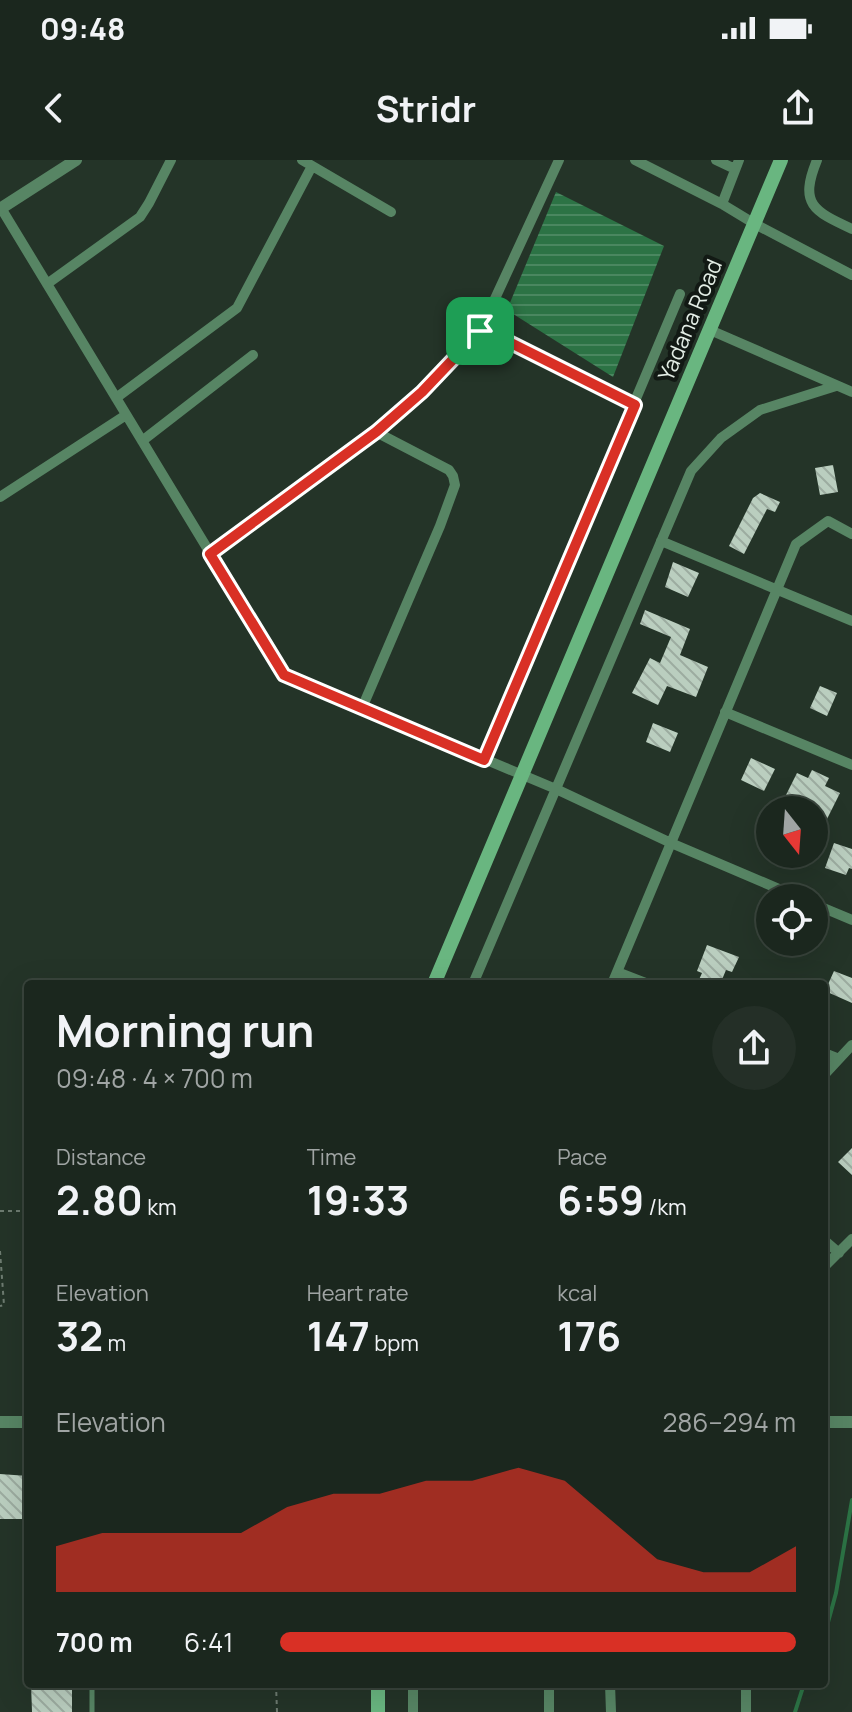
<!DOCTYPE html>
<meta charset="utf-8">
<style>
:root{--surface:#1b271e;--page:#242f27;--text:#f1f3f6;--muted:#a0a5a4;--line:#39443c;--accent:#d93025}
body{margin:0;font-family:Manrope,sans-serif;background:var(--page);color:var(--text);height:100vh;display:flex;flex-direction:column;font-size:30px;white-space:nowrap}
*{box-sizing:border-box;margin:0}
p{font-size:26px;color:var(--muted)}
.icon{flex:none;width:44px;height:44px;fill:none;stroke:currentColor;stroke-width:2;stroke-linecap:round;stroke-linejoin:round}
.map{position:relative;flex:1;overflow:hidden}
.panel{position:absolute;left:24px;top:820px;width:804px;height:708px;display:flex;flex-direction:column;background:var(--surface);border-radius:8px;box-shadow:0 8px 32px #0002,0 0 0 2px var(--line)}
.panel>*{flex:none}
.needle{width:52px;rotate:163deg}
.fabs{position:absolute;left:756px;top:636px;display:grid;gap:16px}
.fabs a{display:grid;place-items:center;width:72px;height:72px;border-radius:50%;background:var(--surface);box-shadow:0 8px 32px #0002,0 0 0 2px var(--line);font-size:40px}
.pin{position:absolute;display:grid;place-items:center;width:68px;height:68px;color:#fff;margin:-34px;border-radius:16px;box-shadow:0 4px 12px #0006}
.round{display:grid;place-items:center;flex:none;width:84px;height:84px;border-radius:42px;background:var(--page)}
.headline{display:flex;align-items:center;justify-content:space-between;height:136px;padding:0 32px}
h1{font-size:44px;font-weight:700;line-height:60px}
.stats{display:grid;grid-template-columns:repeat(3,1fr);gap:12px;height:136px;padding:8px 32px}
.stats div{display:grid;align-content:center}
.stats b{font-size:40px;font-weight:700}
.stats small{font-size:22px;font-weight:400}
.stats p{font-size:22px}
.chart{height:224px;padding:16px 32px}
.chart p{display:flex;justify-content:space-between}
.chart svg{width:100%;height:144px;margin-top:8px;fill:var(--accent);opacity:.7}
ul{padding:0 32px;list-style:none;font-size:26px}
li{display:grid;grid-template-columns:128px 96px 1fr;align-items:center;height:60px}
li i{height:20px;border-radius:10px;background:var(--accent)}
.status{display:flex;justify-content:space-between;align-items:center;height:56px;padding:0 40px;background:var(--surface);direction:ltr}
.status svg{height:22px;fill:currentColor}
header{display:flex;justify-content:space-between;align-items:center;height:104px;padding:0 32px;background:var(--surface);font-size:36px;font-weight:700}
.map>svg:first-child{display:block}
.water{fill:url(#water-rules)}
.lines{fill:none;stroke-linecap:round;stroke-linejoin:round}
.stream{stroke:#2c7345;stroke-width:4}
.building{fill:url(#building-back-hatch)}
.path{stroke:#6d7b70;stroke-width:2;stroke-dasharray:4 4;stroke-linecap:butt}
.service{stroke:#578564;stroke-width:5}
.minor{stroke:#578564;stroke-width:10}
.tertiary{stroke:#578564;stroke-width:12}
.secondary{stroke:#69b680;stroke-width:14}
.route-casing{stroke:#fff;stroke-width:16}
.route{stroke:#d93025;stroke-width:10}
.labels{text-anchor:middle;dominant-baseline:central;stroke-width:8;stroke-linejoin:round;paint-order:stroke}
.street-label{font-size:22px;fill:#e3ede5;stroke:#121914}
</style>
<div class="status"><b>09:48</b><svg viewBox="0 0 49 12"><path d="M0 12V9h3v3zM5 12V6h3v6zM10 12V3h3v9zM15 12V0h3v12zM26 1h20v11H26zM47 4h2v5h-2z"/></svg></div>
<header><svg class="icon" aria-label="back" viewBox="0 0 24 24"><path d="M15 5l-7 7 7 7"/></svg>Stridr<svg class="icon" aria-label="share" viewBox="0 0 24 24"><path d="M12 15V3M7 8l5-5 5 5M5 13v7h14v-7"/></svg></header>
<div class="map">
<svg width="852" height="1552" viewBox="0 0 852 1552">
<defs>
<pattern id="water-rules" width="6" height="5" patternUnits="userSpaceOnUse" patternTransform="scale(2)"><rect width="6" height="5" fill="#2c7345"/><path d="M0 2.5h6" fill="none" stroke="#4a8760"/></pattern>
<pattern id="building-back-hatch" width="6" height="6" patternUnits="userSpaceOnUse" patternTransform="scale(2)"><rect width="6" height="6" fill="#bacebf"/><path d="M-1 5l2 2M0 0l6 6M5-1l2 2" fill="none" stroke="#9caca0"/></pattern>
</defs>
<rect width="100%" height="100%" fill="#243428"/>
<path class="water" d="M 556,32 L 664,86 L 613,217 L 507,150 Z"/>
<g class="lines">
<path class="stream" d="M 824,1477 L 836,1433 L 852,1340
M 795,1552 L 804,1524"/>
</g>
<path class="building" d="M 833,305 L 838,332 L 820,335 L 815,308 Z
M 760,333 L 780,342 L 775,352 L 767,349 L 744,394 L 729,386 L 753,338 Z
M 673,402 L 699,413 L 688,437 L 665,427 Z
M 645,450 L 690,469 L 680,495 L 708,507 L 696,537 L 667,526 L 658,545 L 632,533 L 650,498 L 660,503 L 671,477 L 640,464 Z
M 820,526 L 837,533 L 827,556 L 810,548 Z
M 653,563 L 678,573 L 670,592 L 646,582 Z
M 751,598 L 775,609 L 764,631 L 741,620 Z
M 812,610 L 829,618 L 825,626 L 840,633 L 827,659 L 814,653 L 814,650 L 808,650 L 784,639 L 797,613 L 808,618 Z
M 834,683 L 852,689 L 852,709 L 849,708 L 846,715 L 825,708 Z
M 707,785 L 739,797 L 732,812 L 726,810 L 721,822 L 712,819 L 710,824 L 697,824 L 702,813 L 697,811 Z
M 834,811 L 852,818 L 852,843 L 825,831 Z
M 852,988 L 852,1015 L 838,1002 Z
M 0,1314 L 28,1316 L 28,1359 L 0,1359 Z
M 31,1524 L 72,1524 L 72,1552 L 32,1552 Z"/>
<g class="lines">
<path class="path" d="M 0,1051 L 28,1051
M 0,1091 L 4,1145 L 0,1146
M 276,1524 L 277,1552"/>
<path class="service" d="M 92,1524 L 92,1552"/>
<path class="minor" d="M 302,0 L 391,52
M 635,0 L 722,44 L 755,64 L 852,115
M 716,0 L 735,9
M 817,0 C 799,44 813,51 852,69
M 722,44 L 739,0
M 1,48 L 284,515 L 556,629 L 671,683 L 800,738
M 47,124 L 140,57 L 149,43 L 171,0
M 710,170 L 852,232
M 480,171 L 559,0
M 116,238 L 237,148 L 312,6
M 142,281 L 253,195
M 0,337 L 126,255
M 661,381 L 852,461
M 210,394 L 381,268 L 422,232 L 480,171 L 493,174 L 635,245
M 362,548 L 440,366 L 455,325 L 453,316 L 449,310 L 376,272
M 725,552 L 852,605
M 484,600 L 680,134
M 814,744 L 852,760
M 617,812 L 648,824
M 473,824 L 691,311 L 721,278 L 760,250 L 836,226
M 612,824 L 796,384 L 828,361 L 852,374
M 824,893 L 839,899
M 824,915 L 852,885
M 824,1080 L 839,1093
M 824,1107 L 852,1079
M 413,1524 L 413,1552
M 549,1524 L 549,1552
M 610,1524 L 611,1552
M 746,1524 L 746,1552"/>
<path class="tertiary" d="M 0,49 L 76,0
M 0,1262 L 28,1262
M 824,1262 L 852,1262"/>
<path class="secondary" d="M 434,824 L 781,0
M 378,1552 L 378,1524"/>
</g>
<g class="lines">
<defs>
<path id="route" d="M 480,171 L 493,174 L 635,245 L 484,600 L 284,515 L 210,394 L 376,272 L 422,232 Z"/>
</defs>
<use href="#route" class="route-casing"/>
<use href="#route" class="route"/>
</g>
<g class="labels">
<g class="street-label">
<text transform="translate(690 160) rotate(-67)">Yadana Road</text>
</g>
</g>
</svg>
<div class="fabs">
<a><svg class="needle" viewBox="-14 -14 28 28"><path d="M0-13l5 13h-10z" fill="#e53935"/><path d="M0 13l5-13h-10z" fill="#a0a5a4"/></svg></a>
<a><svg class="icon" aria-label="locate" viewBox="0 0 24 24"><circle cx="12" cy="12" r="6"/><path d="M12 2v4M12 18v4M2 12h4M18 12h4"/></svg></a>
</div>
<div class="pin" style="left:480px;top:171px;background:#1e9e55"><svg class="icon" aria-label="arrive" viewBox="0 0 24 24"><path d="M6 21V4h12l-3 4 3 4H6"/></svg></div>
<section class="panel">
<div class="headline"><div><h1>Morning run</h1><p>09:48 · 4 × 700 m</p></div><a class="round"><svg class="icon" aria-label="share" viewBox="0 0 24 24"><path d="M12 15V3M7 8l5-5 5 5M5 13v7h14v-7"/></svg></a></div>
<div class="stats">
<div><p>Distance</p><b>2.80<small> km</small></b></div>
<div><p>Time</p><b>19:33</b></div>
<div><p>Pace</p><b>6:59<small> /km</small></b></div>
</div>
<div class="stats">
<div><p>Elevation</p><b>32<small> m</small></b></div>
<div><p>Heart rate</p><b>147<small> bpm</small></b></div>
<div><p>kcal</p><b>176</b></div>
</div>
<div class="chart"><p><span>Elevation</span>286–294 m</p>
<svg viewBox="0 0 160 44" preserveAspectRatio="none"><path d="M0 44V30L10 26L20 26L30 26L40 26L50 18L60 14L70 14L80 10L90 10L100 6L110 10L120 22L130 34L140 38L150 38L160 30V44z"/></svg>
</div>
<ul>
<li><b>700 m</b>6:41<i style="width:100%"></i></li>
</ul>
</section>
</div>
